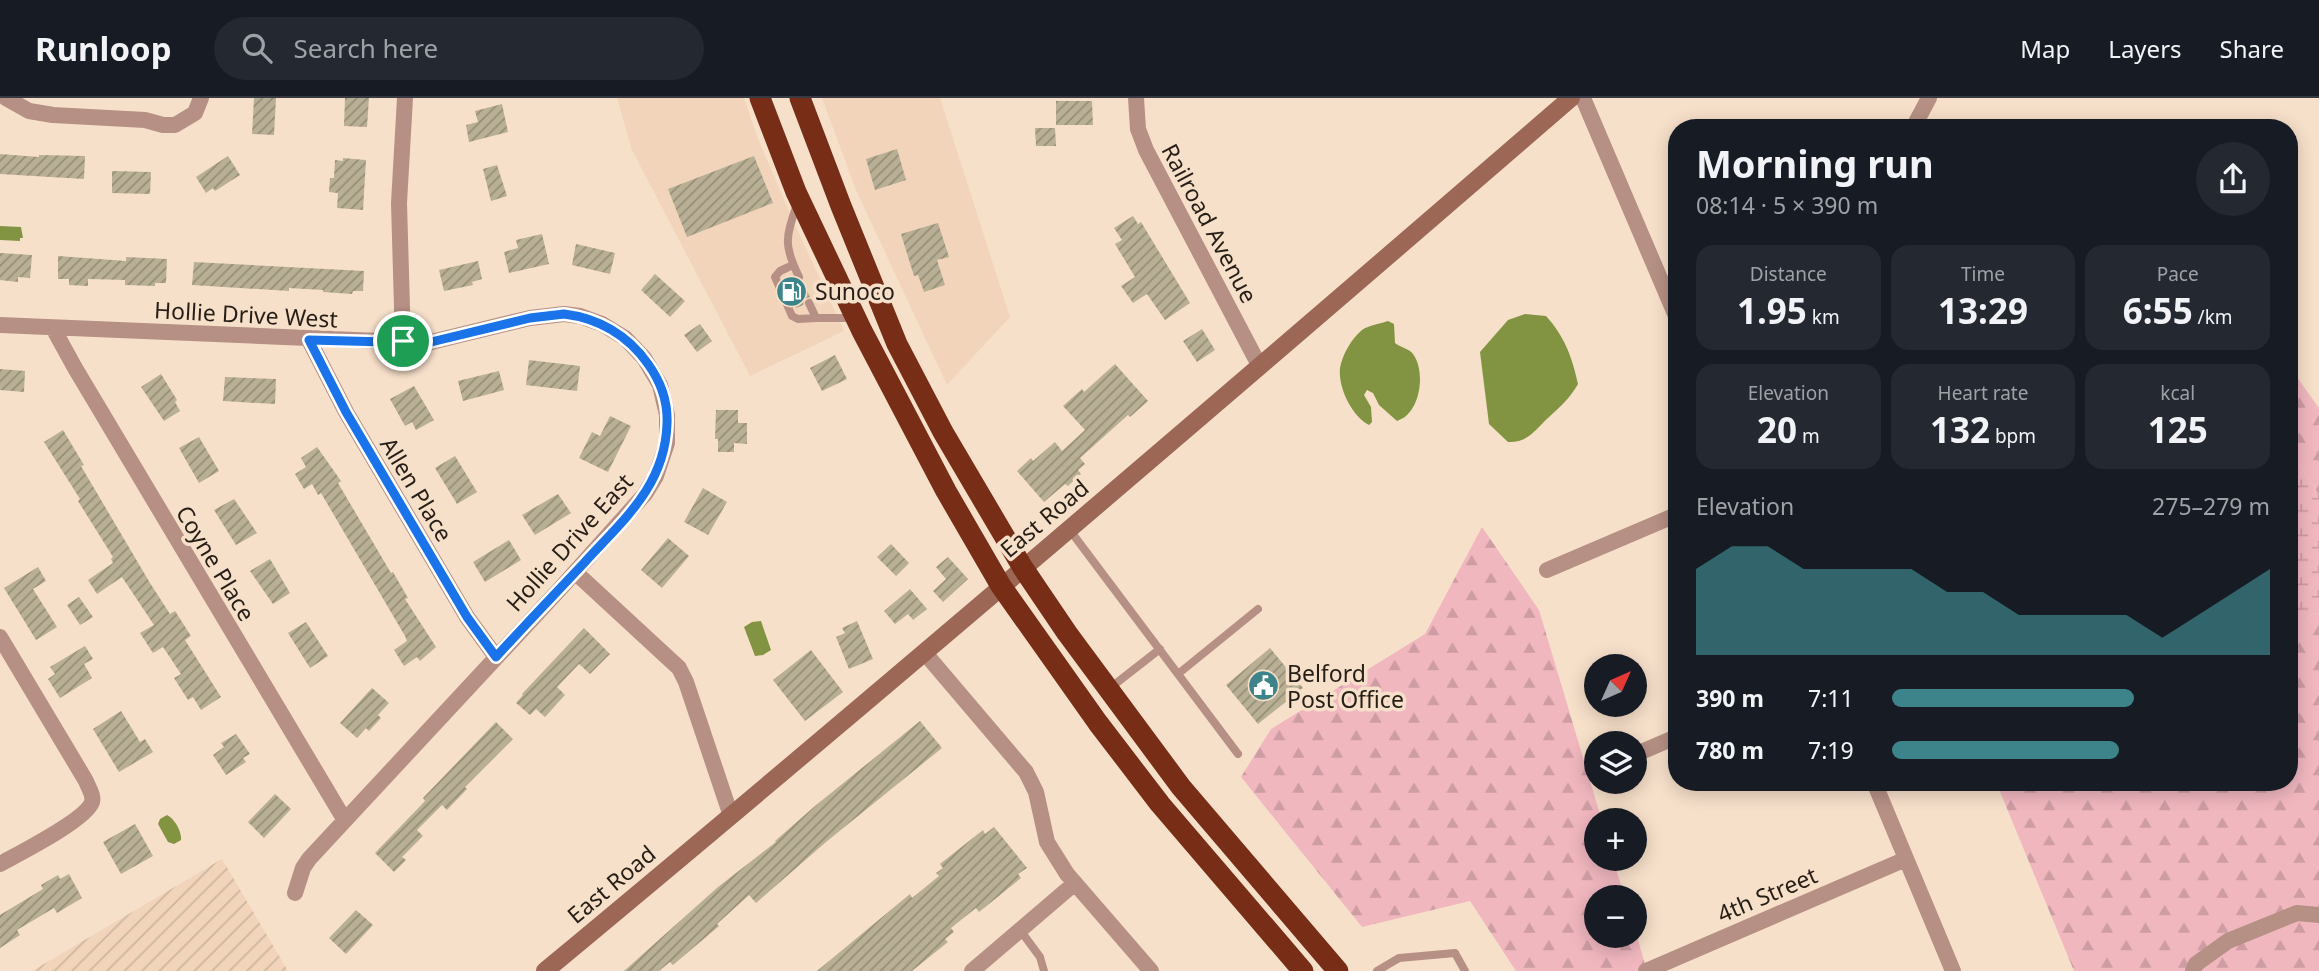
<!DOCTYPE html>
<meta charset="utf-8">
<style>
:root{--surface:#171b24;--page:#242831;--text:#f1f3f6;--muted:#9ea1a6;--line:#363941;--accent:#3c8489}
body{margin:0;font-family:"Noto Sans",sans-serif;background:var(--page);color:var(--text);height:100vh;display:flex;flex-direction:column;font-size:26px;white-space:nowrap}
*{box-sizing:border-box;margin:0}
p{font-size:23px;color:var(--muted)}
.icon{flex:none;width:38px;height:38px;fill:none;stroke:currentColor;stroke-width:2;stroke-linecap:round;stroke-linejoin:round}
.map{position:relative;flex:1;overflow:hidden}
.panel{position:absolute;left:1668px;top:21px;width:630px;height:672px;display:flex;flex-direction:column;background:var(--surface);border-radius:28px;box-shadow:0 4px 18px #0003}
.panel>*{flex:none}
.needle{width:46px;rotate:45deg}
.controls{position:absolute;left:1584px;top:556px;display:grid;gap:14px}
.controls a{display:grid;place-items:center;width:63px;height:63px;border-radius:50%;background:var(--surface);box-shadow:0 4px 18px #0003;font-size:35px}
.pin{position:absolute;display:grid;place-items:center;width:60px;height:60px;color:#fff;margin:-30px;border:4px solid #fff;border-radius:50%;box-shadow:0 2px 7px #0007}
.round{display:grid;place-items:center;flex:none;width:74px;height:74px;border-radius:37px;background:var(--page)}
.headline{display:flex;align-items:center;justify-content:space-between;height:119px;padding:0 28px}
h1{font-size:38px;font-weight:700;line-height:52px}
.stats{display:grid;grid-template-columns:repeat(3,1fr);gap:10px;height:119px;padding:7px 28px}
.stats div{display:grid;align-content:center;border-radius:18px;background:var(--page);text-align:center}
.stats b{font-size:35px;font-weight:700}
.stats small{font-size:19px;font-weight:400}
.stats p{font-size:19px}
.chart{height:196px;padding:14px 28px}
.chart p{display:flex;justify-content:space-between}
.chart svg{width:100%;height:126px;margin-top:7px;fill:var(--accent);opacity:.7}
ul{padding:0 28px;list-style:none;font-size:23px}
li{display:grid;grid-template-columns:112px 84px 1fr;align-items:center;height:52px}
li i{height:18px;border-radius:9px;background:var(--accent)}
header{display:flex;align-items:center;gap:42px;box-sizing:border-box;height:98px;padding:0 35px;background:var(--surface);border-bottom:2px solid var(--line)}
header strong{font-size:33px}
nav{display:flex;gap:38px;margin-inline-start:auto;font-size:24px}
.search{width:490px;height:63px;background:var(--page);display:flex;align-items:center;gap:18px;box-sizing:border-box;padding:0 24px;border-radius:38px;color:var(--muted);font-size:26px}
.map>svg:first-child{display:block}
.built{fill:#f1d4b9}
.industrial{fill:url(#industrial-furrows)}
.forest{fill:url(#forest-firs)}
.wetland{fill:url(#wetland-marsh)}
.water{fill:#829441}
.building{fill:url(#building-hatch)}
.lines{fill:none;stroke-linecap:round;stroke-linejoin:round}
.lane{stroke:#b69084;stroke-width:8}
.street{stroke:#b69084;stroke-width:16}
.secondary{stroke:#9d6756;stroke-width:18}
.highway{stroke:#772d16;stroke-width:21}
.route-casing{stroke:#fff;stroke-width:14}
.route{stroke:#1a73e8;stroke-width:9}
.labels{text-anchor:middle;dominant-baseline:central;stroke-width:7;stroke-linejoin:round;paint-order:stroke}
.street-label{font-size:23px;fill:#261e16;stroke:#f7e0ca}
.poi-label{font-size:23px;fill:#261e16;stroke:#f7e0ca;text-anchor:start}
</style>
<header>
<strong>Runloop</strong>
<div class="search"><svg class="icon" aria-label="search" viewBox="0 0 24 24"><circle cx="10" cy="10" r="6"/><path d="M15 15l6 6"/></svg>Search here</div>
<nav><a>Map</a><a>Layers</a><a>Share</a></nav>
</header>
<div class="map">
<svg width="2319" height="873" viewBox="0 0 2319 873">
<defs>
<pattern id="industrial-furrows" width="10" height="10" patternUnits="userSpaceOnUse" patternTransform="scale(1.75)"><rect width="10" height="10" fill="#f1d4b9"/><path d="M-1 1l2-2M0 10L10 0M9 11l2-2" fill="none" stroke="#ceb69e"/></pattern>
<pattern id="forest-firs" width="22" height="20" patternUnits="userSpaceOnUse" patternTransform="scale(1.75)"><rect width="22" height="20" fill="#f1b7bf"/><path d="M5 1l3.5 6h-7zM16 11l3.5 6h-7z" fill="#ce9da3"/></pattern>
<pattern id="wetland-marsh" width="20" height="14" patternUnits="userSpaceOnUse" patternTransform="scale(1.75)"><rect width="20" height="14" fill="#f1b7bf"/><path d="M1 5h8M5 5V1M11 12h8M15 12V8" fill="none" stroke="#ce9da3"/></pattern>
<pattern id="building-hatch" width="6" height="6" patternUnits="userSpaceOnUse" patternTransform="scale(1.75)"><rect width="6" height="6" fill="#b8af94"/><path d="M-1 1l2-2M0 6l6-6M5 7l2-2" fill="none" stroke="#958e78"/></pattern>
</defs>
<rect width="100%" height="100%" fill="#f7e0ca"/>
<path class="built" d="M 617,0 L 744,0 L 758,41 L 791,118 L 844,233 L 750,278 L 632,52 Z
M 822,0 L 940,0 L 1010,219 L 947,287 L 856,92 Z"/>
<path class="industrial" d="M 222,761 L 288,873 L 32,873 Z"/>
<path class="forest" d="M 2289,268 L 2319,310 L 2319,397 L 2289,349 Z
M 1482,429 L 1539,512 L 1602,723 L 1596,723 L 1596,761 L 1613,761 L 1625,800 L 1596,800 L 1596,838 L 1634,838 L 1635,832 L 1647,873 L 1516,873 L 1470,803 L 1362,829 L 1241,679 L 1271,631 L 1425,536 Z
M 2319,515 L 2319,873 L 2074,873 L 1996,684 L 2289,684 L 2289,524 Z"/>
<path class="wetland" d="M 2289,349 L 2319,397 L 2319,515 L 2289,524 Z"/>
<path class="water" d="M 0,128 L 21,129 L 23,140 L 20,140 L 20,143 L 0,142 Z
M 1525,216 L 1546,218 C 1565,239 1572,259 1578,286 C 1570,300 1561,308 1549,319 C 1536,331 1528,345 1508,344 L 1489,326 L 1480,254 L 1508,222 Z
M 1388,223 L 1394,226 L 1395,245 C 1400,249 1410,251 1413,256 C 1426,273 1421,316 1397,323 L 1379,307 L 1373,295 L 1367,292 L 1364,297 L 1371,309 L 1372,324 L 1369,327 C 1352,318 1338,290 1340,270 C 1342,257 1352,240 1362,232 C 1369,227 1380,226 1388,223 Z
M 761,523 L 771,552 L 763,557 L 755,558 L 744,529 L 752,524 Z
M 167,717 C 175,721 182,734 181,742 L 174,746 L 168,744 L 158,726 L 160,721 Z"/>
<path class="building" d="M 254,0 L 276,0 L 274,37 L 252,36 Z
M 345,0 L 369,0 L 367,29 L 344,28 Z
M 1056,3 L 1092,3 L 1093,27 L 1056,27 Z
M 502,6 L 508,34 L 469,44 L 466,27 L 478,24 L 475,13 Z
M 1035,30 L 1055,30 L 1056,48 L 1036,48 Z
M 897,51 L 906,82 L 875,92 L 866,61 Z
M 0,56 L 39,59 L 39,57 L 85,58 L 84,81 L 0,76 Z
M 228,58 L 240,77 L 215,93 L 213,90 L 206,95 L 196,79 Z
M 754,58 L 773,105 L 687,139 L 668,91 Z
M 343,60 L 366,62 L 363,112 L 337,110 L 338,95 L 329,94 L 330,80 L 334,80 L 335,62 L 343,63 Z
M 497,67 L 507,98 L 491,103 L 483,71 Z
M 112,73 L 151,74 L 150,96 L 112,95 Z
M 1133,118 L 1138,126 L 1141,124 L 1190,205 L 1165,222 L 1147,196 L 1133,205 L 1121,188 L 1135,179 L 1115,146 L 1122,142 L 1114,130 Z
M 938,125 L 949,159 L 937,162 L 945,187 L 924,194 L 918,177 L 914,178 L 901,136 Z
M 542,136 L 549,166 L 509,175 L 504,154 L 518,150 L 516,142 Z
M 576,146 L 615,155 L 610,176 L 572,167 Z
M 0,155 L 32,157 L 30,180 L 18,179 L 18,184 L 0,182 Z
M 58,158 L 126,163 L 126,159 L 167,161 L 166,185 L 155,185 L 155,188 L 125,187 L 125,182 L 88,181 L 88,188 L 69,187 L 69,181 L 58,181 Z
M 478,163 L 482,181 L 472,184 L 473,187 L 444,193 L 439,172 Z
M 194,164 L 364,173 L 363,193 L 353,193 L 352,196 L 323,194 L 323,192 L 289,190 L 289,193 L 192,187 Z
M 655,176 L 685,203 L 670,219 L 641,192 Z
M 793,182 L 798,185 L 803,184 L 810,199 L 804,201 L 803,207 L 796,210 L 785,185 Z
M 700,226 L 712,243 L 697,254 L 684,237 Z
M 1202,231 L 1215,252 L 1197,264 L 1183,243 Z
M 835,257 L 847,281 L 822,293 L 810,270 Z
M 529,262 L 580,268 L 577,293 L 526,287 Z
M 1115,266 L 1148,303 L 1130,319 L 1128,317 L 1080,360 L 1085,366 L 1078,372 L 1081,376 L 1068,388 L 1065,386 L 1044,404 L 1017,373 L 1031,360 L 1033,363 L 1055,344 L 1062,353 L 1085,332 L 1063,308 L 1082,291 L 1084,294 Z
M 0,271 L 25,273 L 24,294 L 0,292 Z
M 499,273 L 504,292 L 463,303 L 458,283 Z
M 161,276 L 177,302 L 175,304 L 180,313 L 164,323 L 141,289 Z
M 225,279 L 276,281 L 275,306 L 223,303 Z
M 414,288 L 434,322 L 416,332 L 412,324 L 405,328 L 390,301 Z
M 716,312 L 738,312 L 738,325 L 747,325 L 747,346 L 734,345 L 734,354 L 718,354 L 718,341 L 715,341 Z
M 610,318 L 631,328 L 608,374 L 579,360 L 592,334 L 600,338 Z
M 63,332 L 84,367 L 81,368 L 150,485 L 170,516 L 175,513 L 191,538 L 185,542 L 221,599 L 201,612 L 193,599 L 188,602 L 174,580 L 181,576 L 163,549 L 153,555 L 140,535 L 154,527 L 122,479 L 97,496 L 88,482 L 113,465 L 111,461 L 113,459 L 78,403 L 80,401 L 44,344 Z
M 199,339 L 219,373 L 199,385 L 179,350 Z
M 317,349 L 341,383 L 338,385 L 391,475 L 393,474 L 408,500 L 405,501 L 436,549 L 420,563 L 417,559 L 404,568 L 394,552 L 407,543 L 405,538 L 321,395 L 318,397 L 312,386 L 304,391 L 295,376 L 306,369 L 301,360 Z
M 455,358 L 477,394 L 457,406 L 435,370 Z
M 703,390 L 727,404 L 708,437 L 684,424 Z
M 558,396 L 571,415 L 535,437 L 522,417 Z
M 234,401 L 257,435 L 236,447 L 214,412 Z
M 668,440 L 689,458 L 662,490 L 641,472 Z
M 509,442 L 521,462 L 485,484 L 473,464 Z
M 891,446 L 909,465 L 896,478 L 877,459 Z
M 948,459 L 968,481 L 943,504 L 933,493 L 946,481 L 936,469 Z
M 270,461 L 290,495 L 273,506 L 250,473 Z
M 38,469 L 46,483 L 33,491 L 57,529 L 36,542 L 4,490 Z
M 910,491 L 927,511 L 913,522 L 908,516 L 895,526 L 884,513 Z
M 79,499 L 93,519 L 80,527 L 67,507 Z
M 857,523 L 873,561 L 849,571 L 836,539 L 845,535 L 842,530 Z
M 306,524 L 328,558 L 310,570 L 288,535 Z
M 584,530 L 610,556 L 590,576 L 579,566 L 557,589 L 565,597 L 545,619 L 536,611 L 530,617 L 516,605 L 523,597 L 522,596 Z
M 85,548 L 93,561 L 84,566 L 92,580 L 60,600 L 48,581 L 55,576 L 50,569 Z
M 1270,550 L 1303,590 L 1258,626 L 1226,587 Z
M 811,552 L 843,594 L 805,623 L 773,582 Z
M 372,590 L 389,605 L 378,617 L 381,620 L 369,633 L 366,630 L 357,640 L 340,625 Z
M 121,613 L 140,644 L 145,641 L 153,654 L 119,674 L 93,631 Z
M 920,623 L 942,650 L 826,744 L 756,805 L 749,797 L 717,826 L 719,828 L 673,867 L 670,864 L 659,873 L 624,873 L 718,789 L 776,744 L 775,743 L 815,708 Z
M 496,624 L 513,641 L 465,689 L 467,691 L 447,712 L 442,707 L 417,732 L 423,738 L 402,759 L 406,762 L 394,774 L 375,755 L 425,703 L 423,700 Z
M 236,636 L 250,656 L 243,660 L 246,664 L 226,677 L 213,657 L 224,649 L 221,645 Z
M 275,696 L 291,711 L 264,740 L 248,724 Z
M 135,726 L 153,758 L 121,776 L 103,744 Z
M 994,729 L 1027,770 L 1018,776 L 1021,780 L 979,814 L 976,810 L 951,830 L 954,834 L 945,841 L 948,844 L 912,873 L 817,873 L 910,796 L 912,800 L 939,778 L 936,775 L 943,770 L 940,766 L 983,732 L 985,736 Z
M 69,776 L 82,800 L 57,815 L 54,810 L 17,832 L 20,837 L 0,850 L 0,817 L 43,791 L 41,787 L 58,777 L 60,781 Z
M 356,812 L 373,827 L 346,856 L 329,840 Z"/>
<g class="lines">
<path class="lane" d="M 797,106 C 786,140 783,146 799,179
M 793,167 L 780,173 L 775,179 L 792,218 L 798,221 L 816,220
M 809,205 L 816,220 L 853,220
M 1069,431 L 1238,656
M 1178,576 L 1258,511
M 1110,590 L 1160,551
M 1020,832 L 1040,859 L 1044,873
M 1377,873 L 1399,860 L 1455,855 L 1465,873"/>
<path class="street" d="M 6,0 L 29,13 L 53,17 L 145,22 L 163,27 L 175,27 L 195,15 L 201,0
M 1136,0 L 1138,31 L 1146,52 L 1259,267
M 1583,0 L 1676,218
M 1913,30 L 1929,0
M 0,227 L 427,245 L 530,220 L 564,216 L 580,218 L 602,226 L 625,240 L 644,260 L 660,287 L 667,317 L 667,345 L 656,378 L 645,396 L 559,492 L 309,761 L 303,770 L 295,795
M 53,230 L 75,270 L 344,721
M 309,242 L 346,314 L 467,519 L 496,559
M 403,244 L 399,105 L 405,0
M 1547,472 L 1676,417
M 575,474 L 679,570 L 686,584 L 731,718
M 0,539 L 86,683 C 88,689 94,697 92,704 C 86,722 18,756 0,766
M 924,554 L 1026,674 L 1036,694 L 1047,744 L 1067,776 L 1151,873
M 1634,657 L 1676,639
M 1595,674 L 1596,673
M 1874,684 L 1953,873
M 972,873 L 1075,785
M 1646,873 L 1906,761
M 2193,873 L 2196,866 L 2228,843 L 2297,815 L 2319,817"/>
<path class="secondary" d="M 545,873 C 891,586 1231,294 1571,0"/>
<path class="highway" d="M 760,0 L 796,94 L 862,233 L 946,393 L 1001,488 L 1098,625 L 1160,706 L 1303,873
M 800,0 L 841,108 L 897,246 L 943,334 L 1023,470 L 1067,535 L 1181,689 L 1338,873"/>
</g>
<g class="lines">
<defs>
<path id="route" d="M 564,216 C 598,220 628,237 648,266 C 661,284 668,305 667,326 C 665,388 623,422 584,465 C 555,496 525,527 496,559 L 467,519 L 346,314 L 309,242 L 427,245 L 530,220 Z"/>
</defs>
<use href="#route" class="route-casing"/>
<use href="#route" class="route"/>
</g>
<defs>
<symbol id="fuel-disc" viewBox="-11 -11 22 22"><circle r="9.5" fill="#3c8489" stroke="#f7e0ca"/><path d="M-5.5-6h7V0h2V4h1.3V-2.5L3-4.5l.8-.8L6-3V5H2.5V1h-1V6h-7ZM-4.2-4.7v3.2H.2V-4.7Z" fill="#fff"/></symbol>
<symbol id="civic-disc" viewBox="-11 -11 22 22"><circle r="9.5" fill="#3c8489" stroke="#f7e0ca"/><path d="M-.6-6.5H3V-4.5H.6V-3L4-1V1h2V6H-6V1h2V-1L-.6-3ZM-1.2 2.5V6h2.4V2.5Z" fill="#fff"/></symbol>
</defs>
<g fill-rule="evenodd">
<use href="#fuel-disc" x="774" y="176" width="35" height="35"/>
<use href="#civic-disc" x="1246" y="570" width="35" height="35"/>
</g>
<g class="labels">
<g class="street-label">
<text transform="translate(1210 125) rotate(62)">Railroad Avenue</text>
<text transform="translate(246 216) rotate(3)">Hollie Drive West</text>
<text transform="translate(417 391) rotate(59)">Allen Place</text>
<text transform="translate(1044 420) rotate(-40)">East Road</text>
<text transform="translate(569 444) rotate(-48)">Hollie Drive East</text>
<text transform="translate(216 465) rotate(59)">Coyne Place</text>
<text transform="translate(611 786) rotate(-40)">East Road</text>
<text transform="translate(1767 796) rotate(-23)">4th Street</text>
</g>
<g class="poi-label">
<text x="815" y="193">Sunoco</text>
<text x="1287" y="575">Belford<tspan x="1287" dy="26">Post Office</tspan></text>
</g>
</g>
</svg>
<div class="controls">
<a><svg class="needle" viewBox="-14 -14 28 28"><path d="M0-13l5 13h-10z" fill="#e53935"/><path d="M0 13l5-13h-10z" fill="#9ea1a6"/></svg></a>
<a><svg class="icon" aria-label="layers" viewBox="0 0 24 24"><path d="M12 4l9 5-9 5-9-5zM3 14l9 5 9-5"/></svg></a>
<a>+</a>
<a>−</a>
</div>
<div class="pin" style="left:403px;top:243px;background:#1e9e55"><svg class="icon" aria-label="arrive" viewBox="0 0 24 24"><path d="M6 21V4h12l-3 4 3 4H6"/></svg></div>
<section class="panel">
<div class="headline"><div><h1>Morning run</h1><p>08:14 · 5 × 390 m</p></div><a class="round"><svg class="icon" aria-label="share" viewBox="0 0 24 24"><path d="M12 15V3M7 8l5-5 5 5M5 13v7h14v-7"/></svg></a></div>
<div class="stats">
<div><p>Distance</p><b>1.95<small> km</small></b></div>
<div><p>Time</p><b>13:29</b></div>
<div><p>Pace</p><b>6:55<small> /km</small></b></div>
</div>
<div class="stats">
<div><p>Elevation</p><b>20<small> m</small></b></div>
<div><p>Heart rate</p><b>132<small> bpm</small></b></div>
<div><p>kcal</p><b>125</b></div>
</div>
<div class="chart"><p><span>Elevation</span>275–279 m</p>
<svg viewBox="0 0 160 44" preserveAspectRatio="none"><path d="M0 44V14L10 6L20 6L30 14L40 14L50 14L60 14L70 22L80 22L90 30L100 30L110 30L120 30L130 38L140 30L150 22L160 14V44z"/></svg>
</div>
<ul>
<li><b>390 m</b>7:11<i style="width:64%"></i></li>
<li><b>780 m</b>7:19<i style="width:60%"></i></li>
</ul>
</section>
</div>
